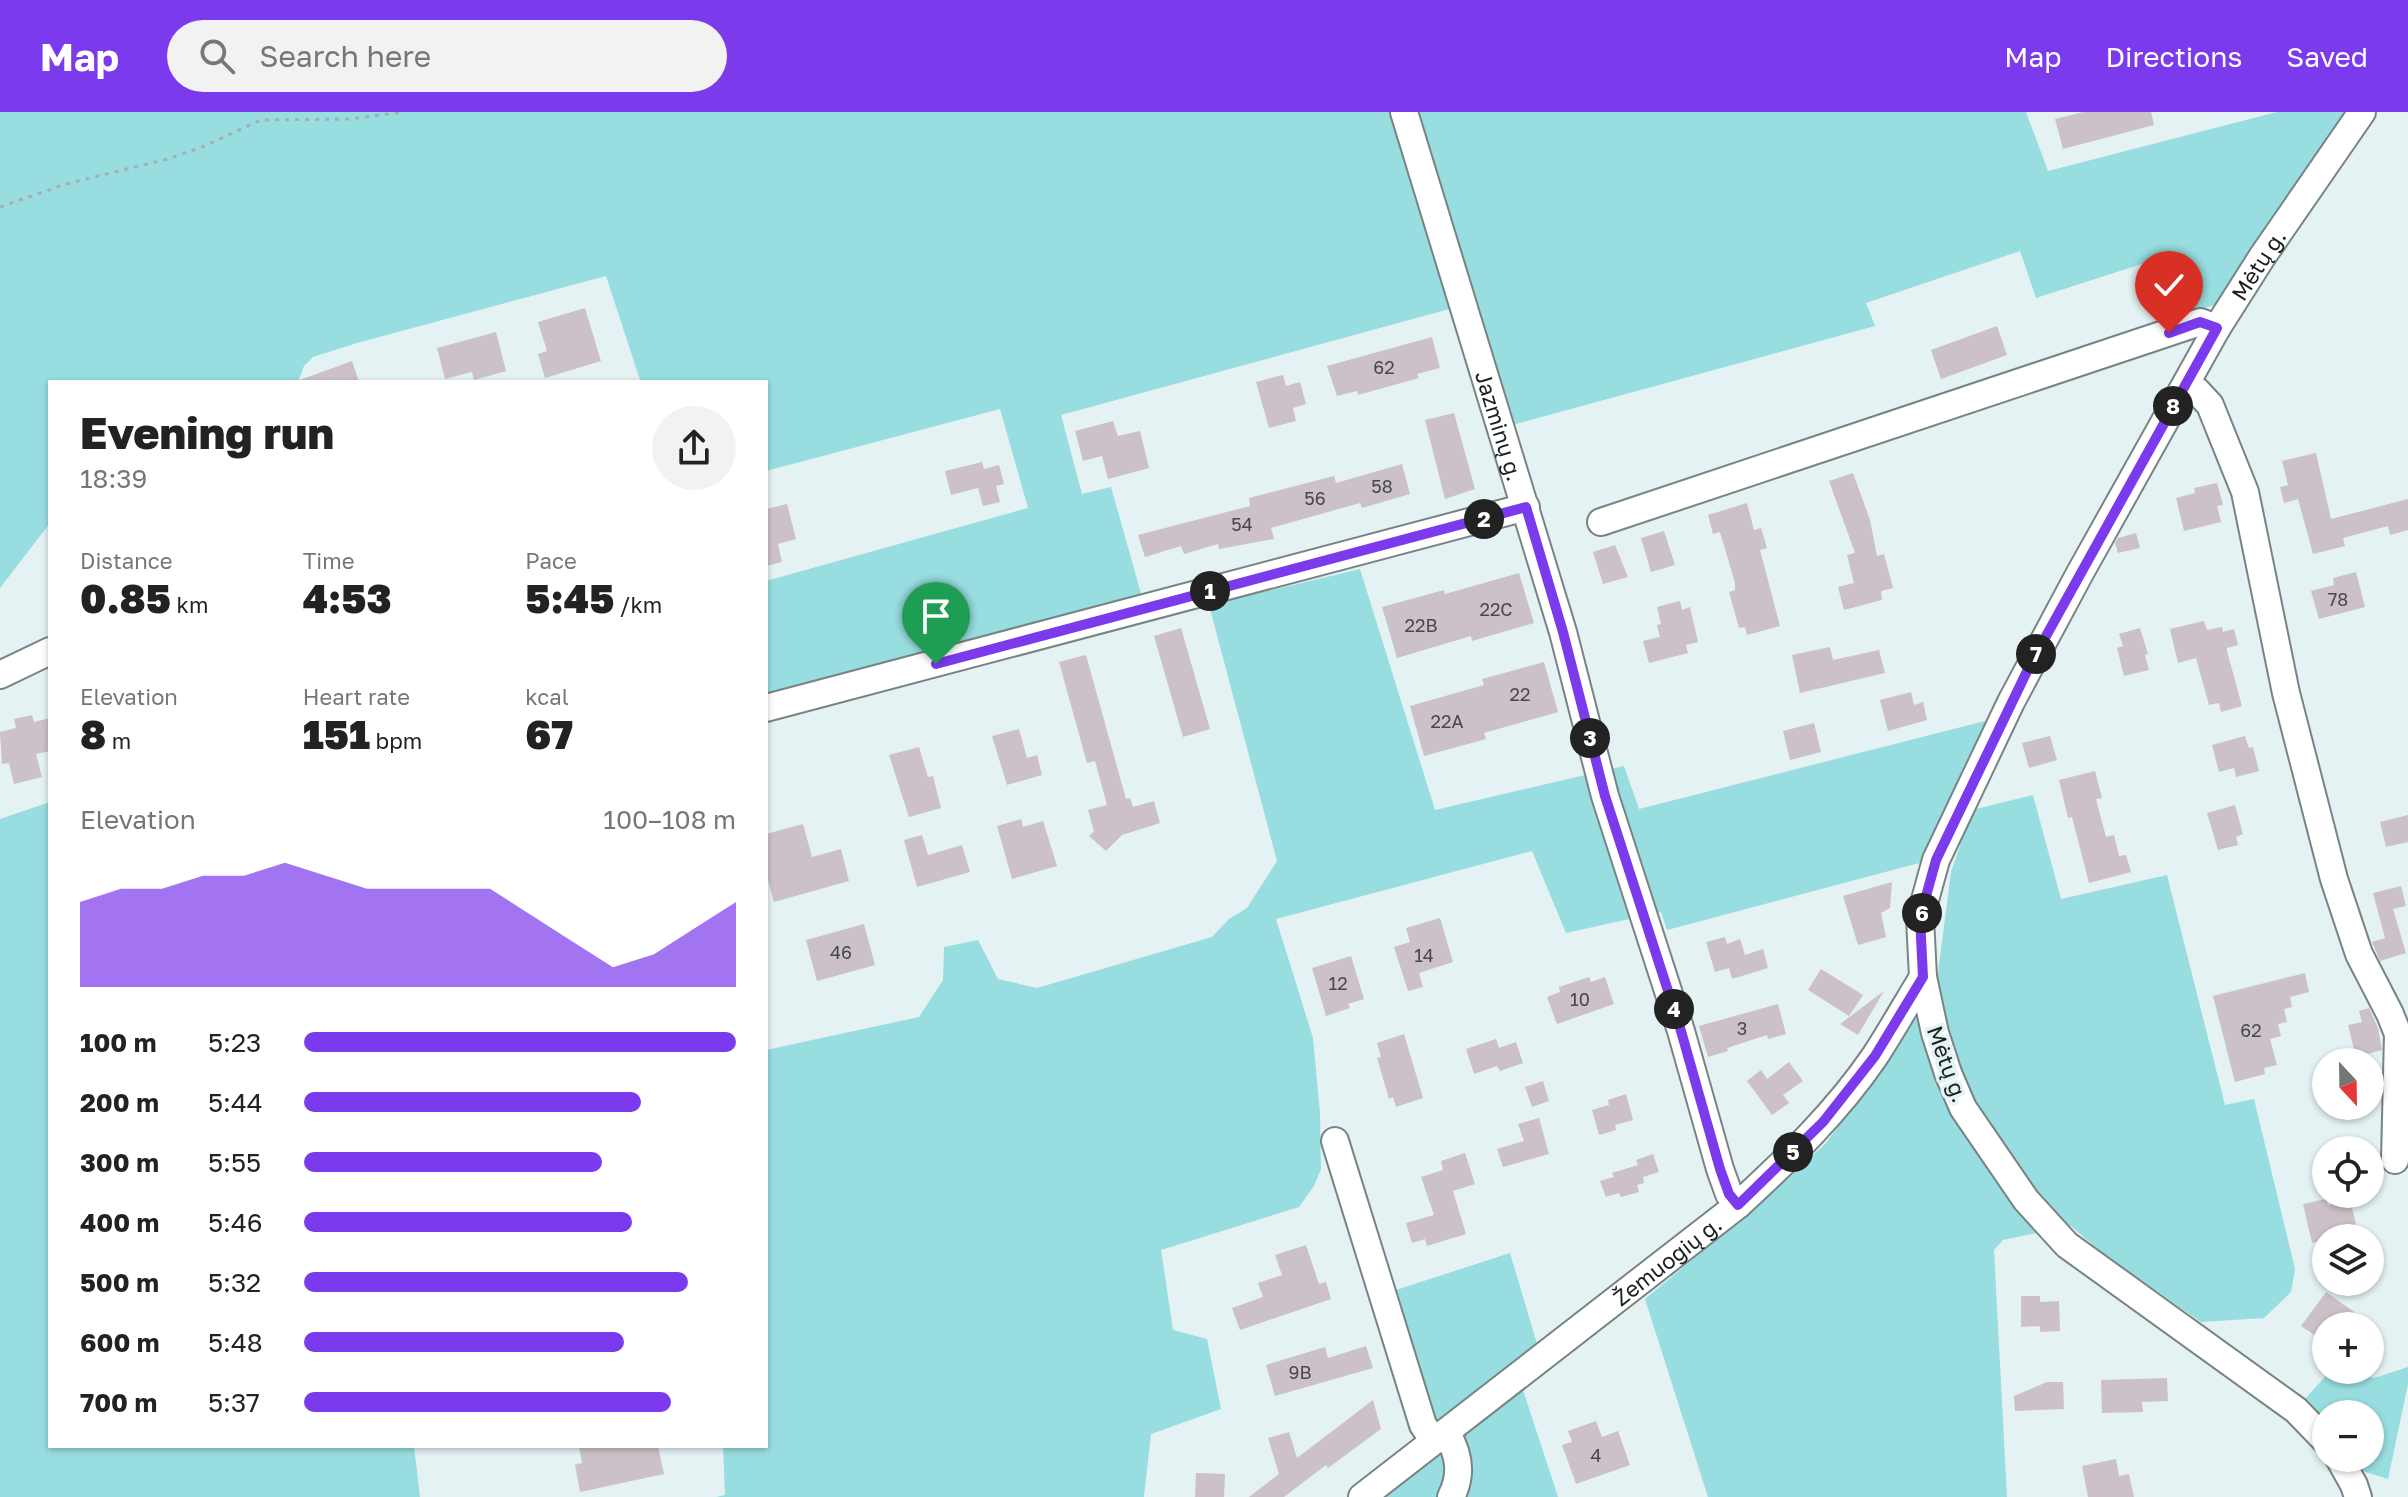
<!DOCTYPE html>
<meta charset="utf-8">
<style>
:root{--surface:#fff;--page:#f2f2f2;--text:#222;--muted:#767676;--accent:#7c3aed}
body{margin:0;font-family:"Golos Text",sans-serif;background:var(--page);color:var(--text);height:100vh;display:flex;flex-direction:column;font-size:30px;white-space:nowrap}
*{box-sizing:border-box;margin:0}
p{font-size:26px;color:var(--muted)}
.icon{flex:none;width:44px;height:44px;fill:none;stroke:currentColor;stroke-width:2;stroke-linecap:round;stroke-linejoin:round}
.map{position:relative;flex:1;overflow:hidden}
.panel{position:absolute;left:48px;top:268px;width:720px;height:1068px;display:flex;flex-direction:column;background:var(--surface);border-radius:0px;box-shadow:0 2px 6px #0004}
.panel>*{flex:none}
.needle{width:52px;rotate:158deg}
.tools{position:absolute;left:2312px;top:936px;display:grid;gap:16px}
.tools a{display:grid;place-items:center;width:72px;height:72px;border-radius:50%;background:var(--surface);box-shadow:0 2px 6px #0004;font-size:40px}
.pin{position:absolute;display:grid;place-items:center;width:68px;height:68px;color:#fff;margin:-82px -34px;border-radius:50% 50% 50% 0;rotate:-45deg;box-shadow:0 0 8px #0007}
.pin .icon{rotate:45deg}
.km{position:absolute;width:40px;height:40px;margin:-20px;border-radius:50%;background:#222;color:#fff;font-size:22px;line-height:40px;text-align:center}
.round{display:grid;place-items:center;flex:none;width:84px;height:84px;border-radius:42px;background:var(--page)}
.head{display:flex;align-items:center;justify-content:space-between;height:136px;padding:0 32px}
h1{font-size:44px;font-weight:800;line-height:60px}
.figures{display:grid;grid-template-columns:repeat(3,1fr);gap:12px;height:136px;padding:8px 32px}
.figures div{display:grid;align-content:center}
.figures b{font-size:40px;font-weight:800}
.figures small{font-size:22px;font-weight:400}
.figures p{font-size:22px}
.chart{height:224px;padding:16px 32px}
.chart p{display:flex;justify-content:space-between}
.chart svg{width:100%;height:144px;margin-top:8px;fill:var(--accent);opacity:.7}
ul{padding:0 32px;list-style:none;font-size:26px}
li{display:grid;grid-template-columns:128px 96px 1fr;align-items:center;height:60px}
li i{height:20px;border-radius:10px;background:var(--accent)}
header{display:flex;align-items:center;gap:48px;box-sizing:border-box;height:112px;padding:0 40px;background:var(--accent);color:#fff}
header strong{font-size:38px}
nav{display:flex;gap:44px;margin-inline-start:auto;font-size:28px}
.search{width:560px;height:72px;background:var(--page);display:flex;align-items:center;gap:20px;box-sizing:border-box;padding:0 28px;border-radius:44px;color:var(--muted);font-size:30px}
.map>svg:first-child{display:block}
.green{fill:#98dddf}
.building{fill:#ccc1c8}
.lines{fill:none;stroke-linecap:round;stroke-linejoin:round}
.minor-casing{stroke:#788484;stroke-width:30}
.path{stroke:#a4afb0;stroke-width:3;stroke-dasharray:4 6;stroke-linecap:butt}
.minor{stroke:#fff;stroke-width:26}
.route-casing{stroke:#fff;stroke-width:16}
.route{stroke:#7c3aed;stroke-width:10}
.labels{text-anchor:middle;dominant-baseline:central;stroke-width:7;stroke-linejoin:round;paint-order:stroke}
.number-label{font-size:18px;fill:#464849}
.street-label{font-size:22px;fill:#1a1f1f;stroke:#e4f2f3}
</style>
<header>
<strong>Map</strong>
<div class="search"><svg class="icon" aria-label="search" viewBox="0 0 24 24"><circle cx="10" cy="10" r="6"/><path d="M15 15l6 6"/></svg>Search here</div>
<nav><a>Map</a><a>Directions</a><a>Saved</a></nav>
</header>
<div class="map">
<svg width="2408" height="1385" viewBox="0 0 2408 1385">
<rect width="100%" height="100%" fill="#e4f2f3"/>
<path class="green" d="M 0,0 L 2026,0 L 2048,59 L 2277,0 L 2348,0 L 2258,126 L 2216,193 L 2168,205 L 2148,150 L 2036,186 L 2020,139 L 1866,191 L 1875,214 L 1490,319 L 1453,196 L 1061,303 L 1082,382 L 1111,375 L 1142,485 L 766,588 L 766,469 L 1028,396 L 1000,297 L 766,359 L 766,270 L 640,268 L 606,164 L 357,231 L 313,245 L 304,254 L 298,270 L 50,270 L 50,411 L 0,476 Z
M 1360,457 L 1435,698 L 1624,654 L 1639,697 L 1989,608 L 1948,692 L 1923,750 L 1667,818 L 1661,800 L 1566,821 L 1532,739 L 1276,807 L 1313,926 L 1320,1001 L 1321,1057 L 1314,1074 L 1299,1095 L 1161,1138 L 1173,1218 L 1207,1227 L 1221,1297 L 1151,1322 L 1144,1385 L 716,1385 L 725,1383 L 723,1334 L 766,1334 L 766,938 L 919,905 L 943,868 L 944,835 L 978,828 L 998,867 L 1037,876 L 1212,825 L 1229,807 L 1247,796 L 1277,749 L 1209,493 Z
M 2033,683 L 2061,787 L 2167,763 L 2225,993 L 2254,987 L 2295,1157 L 2291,1180 L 2264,1206 L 2201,1210 L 2101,1140 L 2071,1114 L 2003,1128 L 1994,1138 L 2007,1385 L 1708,1385 L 1645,1187 L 1758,1093 L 1825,1032 L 1867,977 L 1918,903 L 1938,861 L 1951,760 L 1972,698 Z
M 50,690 L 50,1334 L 414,1334 L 420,1385 L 0,1385 L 0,707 Z
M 1510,1141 L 1538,1235 L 1436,1313 L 1393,1179 Z
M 2408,1255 L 2408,1272 L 2388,1367 L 2356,1357 L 2349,1346 L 2370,1346 L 2370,1302 L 2326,1302 L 2326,1308 L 2304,1288 L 2331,1258 L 2374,1266 Z
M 1522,1275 L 1558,1385 L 1379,1385 Z"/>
<path class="building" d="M 2083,0 L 2151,0 L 2154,13 L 2063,37 L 2055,7 Z
M 585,196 L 601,249 L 545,266 L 538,242 L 547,239 L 538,210 Z
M 1997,214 L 2007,243 L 1941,267 L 1931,238 Z
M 496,220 L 506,259 L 474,268 L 472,260 L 445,267 L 437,236 Z
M 1432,225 L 1440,256 L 1417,262 L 1419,266 L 1358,283 L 1357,279 L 1337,284 L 1327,254 Z
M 352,249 L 359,270 L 300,270 L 300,268 Z
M 1283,263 L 1286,274 L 1300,270 L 1306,292 L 1293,296 L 1296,309 L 1269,316 L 1256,270 Z
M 1454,301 L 1475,377 L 1445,387 L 1425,308 Z
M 1113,309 L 1118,324 L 1140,319 L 1149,356 L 1108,367 L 1102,344 L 1083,349 L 1075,319 Z
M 2316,341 L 2331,407 L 2408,387 L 2408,418 L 2390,423 L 2388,414 L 2343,426 L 2345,434 L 2313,442 L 2298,387 L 2284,391 L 2280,375 L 2288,373 L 2282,349 Z
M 982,350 L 984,357 L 999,353 L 1004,372 L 996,374 L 1000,390 L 983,394 L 978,376 L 951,383 L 945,359 Z
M 1402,352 L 1410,382 L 1362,396 L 1360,391 L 1271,416 L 1274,427 L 1219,437 L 1218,432 L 1184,442 L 1181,434 L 1145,445 L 1138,423 L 1250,394 L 1249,386 L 1334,364 L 1336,371 Z
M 1853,361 L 1870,408 L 1877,444 L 1884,442 L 1893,476 L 1881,479 L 1882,488 L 1844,498 L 1838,475 L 1854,471 L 1847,443 L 1855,441 L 1829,369 Z
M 2217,371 L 2223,393 L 2217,394 L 2221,410 L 2184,419 L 2176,386 L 2195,381 L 2194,376 Z
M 1747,391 L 1754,418 L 1761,416 L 1767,436 L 1760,438 L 1780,514 L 1747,523 L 1745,515 L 1739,516 L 1729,480 L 1735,478 L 1735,471 L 1720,420 L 1713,422 L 1708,403 Z
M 787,392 L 796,427 L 778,432 L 782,450 L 766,454 L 766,397 Z
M 1664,419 L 1675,453 L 1651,460 L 1641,426 Z
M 2136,421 L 2140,436 L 2118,441 L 2115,431 L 2118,426 Z
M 1615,433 L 1628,465 L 1603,472 L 1593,440 Z
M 2356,460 L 2365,495 L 2319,507 L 2311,479 L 2334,473 L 2333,466 Z
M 1519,461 L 1534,511 L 1472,529 L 1471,524 L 1397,546 L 1382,495 L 1444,478 L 1445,482 Z
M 1680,489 L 1682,498 L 1690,495 L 1698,530 L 1686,533 L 1688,541 L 1649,551 L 1643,529 L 1660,525 L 1657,513 L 1661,512 L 1657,495 Z
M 2204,509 L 2207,518 L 2222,515 L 2223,520 L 2234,517 L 2238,533 L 2227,536 L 2227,539 L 2242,594 L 2221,600 L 2219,591 L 2209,593 L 2196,546 L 2178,551 L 2170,517 Z
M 1181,516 L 1210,617 L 1183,625 L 1154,524 Z
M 2140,516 L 2148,542 L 2145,543 L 2149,558 L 2124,564 L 2117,536 L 2123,534 L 2119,522 Z
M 1830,535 L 1833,548 L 1879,538 L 1885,561 L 1800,581 L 1792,543 Z
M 1086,543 L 1126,687 L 1130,686 L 1133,695 L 1154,689 L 1160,711 L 1122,723 L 1106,739 L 1089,724 L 1094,719 L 1088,698 L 1107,693 L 1095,649 L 1087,651 L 1059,550 Z
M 1544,550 L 1558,600 L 1484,621 L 1486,627 L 1424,644 L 1410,594 L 1484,573 L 1482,567 Z
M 1911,580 L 1914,593 L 1923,590 L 1927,608 L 1888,619 L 1880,588 Z
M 32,603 L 34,610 L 50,606 L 50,639 L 36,642 L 42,665 L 14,672 L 9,651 L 2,652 L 0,620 L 16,616 L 14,607 Z
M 1814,611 L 1821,640 L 1790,648 L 1783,619 Z
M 1019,617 L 1027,646 L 1037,643 L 1042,663 L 1007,673 L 992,624 Z
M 2050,624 L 2057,648 L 2029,656 L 2022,631 Z
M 2245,624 L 2249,636 L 2253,635 L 2259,659 L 2236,665 L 2234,656 L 2219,660 L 2212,633 Z
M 919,635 L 928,665 L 933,664 L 941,696 L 909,705 L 889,643 Z
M 2095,659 L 2102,686 L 2096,687 L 2106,725 L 2114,723 L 2119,744 L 2126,743 L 2131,760 L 2089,771 L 2072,705 L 2068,706 L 2059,668 Z
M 2235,693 L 2243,722 L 2236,725 L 2238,733 L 2218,738 L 2207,701 Z
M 2408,703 L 2408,730 L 2386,735 L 2380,710 Z
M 1021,707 L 1023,715 L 1043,709 L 1057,754 L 1012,767 L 997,714 Z
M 803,712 L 812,745 L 841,737 L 849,769 L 774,790 L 766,761 L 766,722 Z
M 922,723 L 928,743 L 962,733 L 970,760 L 917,775 L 904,728 Z
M 1892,770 L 1890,796 L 1881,801 L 1886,825 L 1858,833 L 1843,784 Z
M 2401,774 L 2406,794 L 2393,797 L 2406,841 L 2380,849 L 2372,830 L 2385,826 L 2373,781 Z
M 1440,806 L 1453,850 L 1419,861 L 1423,875 L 1408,879 L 1394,835 L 1410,830 L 1406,816 Z
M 864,812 L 875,853 L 817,869 L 806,828 Z
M 1725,825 L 1727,832 L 1740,827 L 1745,843 L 1763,837 L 1768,856 L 1732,867 L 1729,856 L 1715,860 L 1706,830 Z
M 1351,844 L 1364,887 L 1348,892 L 1350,896 L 1326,904 L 1312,856 Z
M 1821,857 L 1863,883 L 1849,904 L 1808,878 Z
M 2305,861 L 2309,880 L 2290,885 L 2292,895 L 2284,897 L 2287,910 L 2278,912 L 2281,924 L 2270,927 L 2277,953 L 2264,956 L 2265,962 L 2235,970 L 2213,884 Z
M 1589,865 L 1591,870 L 1605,865 L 1614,892 L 1557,912 L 1547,885 L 1560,880 L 1559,875 Z
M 1884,879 L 1858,923 L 1840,912 Z
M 1778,892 L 1786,922 L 1768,927 L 1767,923 L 1727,936 L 1728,939 L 1708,945 L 1699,914 Z
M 2369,896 L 2378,916 L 2382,938 L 2356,945 L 2348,913 L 2362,910 L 2359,899 Z
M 1404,922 L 1423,986 L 1396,995 L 1393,985 L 1389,987 L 1377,946 L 1381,945 L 1377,931 Z
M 1496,927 L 1499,936 L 1516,930 L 1523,951 L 1500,959 L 1497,954 L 1474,962 L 1466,937 Z
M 1789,950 L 1803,969 L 1783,983 L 1789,991 L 1772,1003 L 1747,969 L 1761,958 L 1767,967 Z
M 1543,969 L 1549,989 L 1532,995 L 1525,975 Z
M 1626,982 L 1633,1008 L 1615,1013 L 1616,1018 L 1599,1023 L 1592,998 L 1609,993 L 1608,988 Z
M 1539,1006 L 1549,1042 L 1503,1055 L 1497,1037 L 1524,1029 L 1518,1012 Z
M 1465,1041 L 1475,1072 L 1453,1079 L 1466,1122 L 1427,1134 L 1425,1127 L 1412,1131 L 1406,1111 L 1434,1103 L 1421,1065 L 1443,1058 L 1441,1049 Z
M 1653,1042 L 1659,1060 L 1643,1065 L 1644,1071 L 1637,1073 L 1639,1080 L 1621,1085 L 1619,1081 L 1606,1085 L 1600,1069 L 1614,1065 L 1612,1061 L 1638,1053 L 1636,1048 Z
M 2326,1087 L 2328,1093 L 2350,1088 L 2358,1120 L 2312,1131 L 2303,1092 Z
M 1306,1133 L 1319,1172 L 1326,1170 L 1331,1187 L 1240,1218 L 1232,1196 L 1263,1185 L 1258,1171 L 1282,1163 L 1275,1143 Z
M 2326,1180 L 2374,1214 L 2326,1214 L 2326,1231 L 2301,1214 Z
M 2021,1184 L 2040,1184 L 2040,1190 L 2059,1189 L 2060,1219 L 2040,1220 L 2040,1214 L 2021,1215 Z
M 1366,1234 L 1373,1256 L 1275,1284 L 1266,1253 L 1325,1235 L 1328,1246 Z
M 2167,1266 L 2168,1289 L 2142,1290 L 2143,1300 L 2102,1301 L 2101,1268 Z
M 2047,1270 L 2063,1270 L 2064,1297 L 2015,1299 L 2014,1284 Z
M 1373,1288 L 1381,1317 L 1328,1356 L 1326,1353 L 1284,1385 L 1249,1385 L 1279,1362 L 1268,1326 L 1289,1320 L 1297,1346 Z
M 1596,1309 L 1602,1325 L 1618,1319 L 1630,1353 L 1576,1372 L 1562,1333 L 1572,1330 L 1568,1319 Z
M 579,1334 L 658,1334 L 664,1362 L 580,1380 L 575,1353 L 582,1351 Z
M 2116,1347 L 2119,1364 L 2129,1362 L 2134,1385 L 2088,1385 L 2082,1354 Z
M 1196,1361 L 1225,1362 L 1224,1385 L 1195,1385 Z"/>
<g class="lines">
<defs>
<g id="minor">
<path id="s1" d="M 1404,0 L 1563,520 L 1605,684 L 1681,919 L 1720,1057 L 1729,1082 L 1738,1093"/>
<path d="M 2186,272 L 2197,279 L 2210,293 L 2245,380 L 2286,581 L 2334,767 L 2359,842 L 2390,902 L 2398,922 L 2395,1048"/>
<path d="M 1601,410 L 2200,210 L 2217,216"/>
<path d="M 0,563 L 50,539"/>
<path d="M 766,596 L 1526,395"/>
<path d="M 1335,1029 L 1423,1313 L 1434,1329"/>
<path d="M 1446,1320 C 1459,1341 1463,1362 1451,1385"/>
<path id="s2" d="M 2326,1329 L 2296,1298 L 2067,1133 L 2026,1088 L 1963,996 L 1948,961 L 1935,921 L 1923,865 L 1920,806 L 1936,748 L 2011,590 L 2080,461 L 2217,216 L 2262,145 L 2362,0"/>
<path d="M 2339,1346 L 2354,1373 L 2358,1385"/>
<path id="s3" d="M 1362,1385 L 1738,1093 C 1788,1047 1837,1000 1875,944 C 1892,918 1907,891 1923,865"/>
</g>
</defs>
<use href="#minor" class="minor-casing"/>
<path class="path" d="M 0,95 L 66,72 L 167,47 L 200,36 L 261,8 L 350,7 L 403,0"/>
<use href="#minor" class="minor"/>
</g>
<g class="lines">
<defs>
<path id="route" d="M 936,552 L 1526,395 L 1563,520 L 1605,684 L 1681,919 L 1720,1057 L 1729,1082 L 1738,1093 L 1823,1010 L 1875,944 L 1923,865 L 1920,806 L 1936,748 L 2031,551 L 2217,216 L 2200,210 L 2169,221"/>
</defs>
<use href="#route" class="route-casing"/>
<use href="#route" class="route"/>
</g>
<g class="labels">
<g class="number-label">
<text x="1384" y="255">62</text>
<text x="1382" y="374">58</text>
<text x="1315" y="386">56</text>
<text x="1242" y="412">54</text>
<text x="2338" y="487">78</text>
<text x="1496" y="497">22C</text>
<text x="1421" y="513">22B</text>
<text x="1520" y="582">22</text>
<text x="1447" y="609">22A</text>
<text x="841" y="840">46</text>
<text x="1424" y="843">14</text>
<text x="1338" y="871">12</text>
<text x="1580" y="887">10</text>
<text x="1742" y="916">3</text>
<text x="2251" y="918">62</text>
<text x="1300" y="1260">9B</text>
<text x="1596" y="1343">4</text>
</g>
<g class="street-label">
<text stroke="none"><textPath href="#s2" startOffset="1432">Mėtų g.</textPath></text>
<text stroke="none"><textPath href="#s1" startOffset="328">Jazminų g.</textPath></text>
<text transform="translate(1948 952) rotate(70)">Mėtų g.</text>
<text stroke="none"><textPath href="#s3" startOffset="386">Žemuogių g.</textPath></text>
</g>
</g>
</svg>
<div class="tools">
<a><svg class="needle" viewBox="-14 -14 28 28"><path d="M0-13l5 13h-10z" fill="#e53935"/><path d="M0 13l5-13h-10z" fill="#767676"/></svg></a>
<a><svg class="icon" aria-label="locate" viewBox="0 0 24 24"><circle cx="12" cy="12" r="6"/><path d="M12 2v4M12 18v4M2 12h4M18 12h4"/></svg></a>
<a><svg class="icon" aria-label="layers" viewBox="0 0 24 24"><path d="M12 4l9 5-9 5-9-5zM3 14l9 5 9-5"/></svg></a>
<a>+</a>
<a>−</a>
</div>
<div class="pin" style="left:936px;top:552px;background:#1e9e55"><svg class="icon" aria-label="arrive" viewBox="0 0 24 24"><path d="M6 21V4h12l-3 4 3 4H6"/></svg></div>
<div class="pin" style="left:2169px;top:221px;background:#d93025"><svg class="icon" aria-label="check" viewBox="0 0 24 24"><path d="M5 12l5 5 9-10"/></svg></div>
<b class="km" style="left:1210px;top:479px">1</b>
<b class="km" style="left:1484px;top:407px">2</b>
<b class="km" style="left:1590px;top:626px">3</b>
<b class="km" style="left:1674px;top:897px">4</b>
<b class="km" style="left:1793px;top:1040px">5</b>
<b class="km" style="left:1922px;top:801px">6</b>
<b class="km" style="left:2036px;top:542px">7</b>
<b class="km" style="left:2173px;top:294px">8</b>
<section class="panel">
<div class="head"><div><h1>Evening run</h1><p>18:39</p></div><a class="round"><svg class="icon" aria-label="share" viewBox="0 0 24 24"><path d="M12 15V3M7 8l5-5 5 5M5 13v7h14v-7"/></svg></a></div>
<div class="figures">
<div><p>Distance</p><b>0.85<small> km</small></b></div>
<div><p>Time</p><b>4:53</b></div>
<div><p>Pace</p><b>5:45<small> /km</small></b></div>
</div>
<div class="figures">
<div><p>Elevation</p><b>8<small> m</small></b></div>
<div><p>Heart rate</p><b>151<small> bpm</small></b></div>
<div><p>kcal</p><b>67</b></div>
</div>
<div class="chart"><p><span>Elevation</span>100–108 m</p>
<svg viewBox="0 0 160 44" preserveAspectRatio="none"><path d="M0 44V18L10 14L20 14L30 10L40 10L50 6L60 10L70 14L80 14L90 14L100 14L110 22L120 30L130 38L140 34L150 26L160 18V44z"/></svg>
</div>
<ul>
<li><b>100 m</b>5:23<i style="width:100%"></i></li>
<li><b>200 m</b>5:44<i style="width:78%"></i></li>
<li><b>300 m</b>5:55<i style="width:69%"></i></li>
<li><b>400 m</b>5:46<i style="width:76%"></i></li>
<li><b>500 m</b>5:32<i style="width:89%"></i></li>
<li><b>600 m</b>5:48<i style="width:74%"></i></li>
<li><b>700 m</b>5:37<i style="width:85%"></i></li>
</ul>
</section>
</div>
